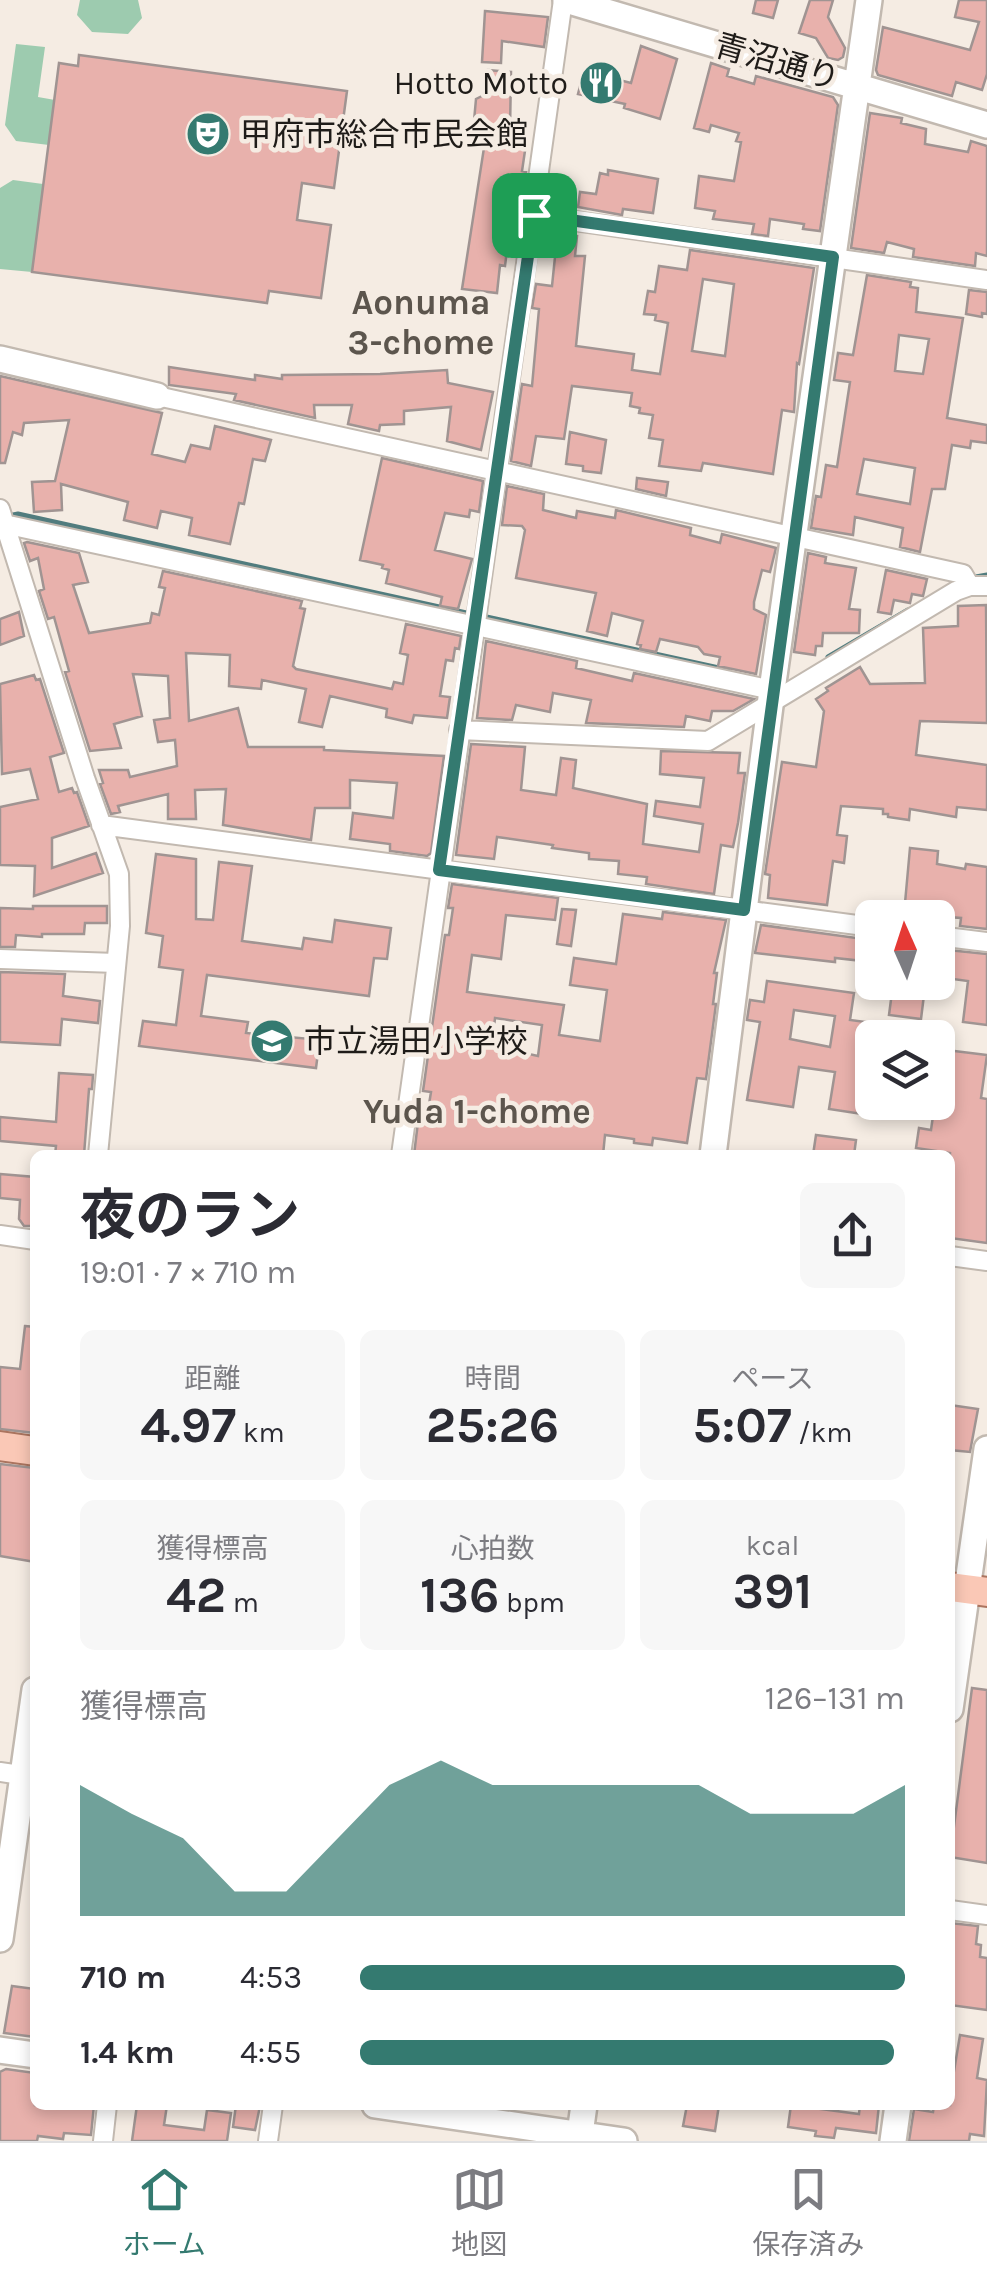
<!DOCTYPE html>
<html lang="ja">
<meta charset="utf-8">
<style>
:root{--surface:#fff;--page:#f7f7f7;--text:#2b2b33;--muted:#7c7c81;--line:#e1e1e2;--accent:#347a70}
body{margin:0;font-family:Karla,"Noto Sans JP",sans-serif;background:var(--page);color:var(--text);height:100vh;display:flex;flex-direction:column;font-size:38px;white-space:nowrap}
*{box-sizing:border-box;margin:0}
p{font-size:32px;color:var(--muted)}
.icon{flex:none;width:55px;height:55px;fill:none;stroke:currentColor;stroke-width:2;stroke-linecap:round;stroke-linejoin:round}
.map{position:relative;flex:1;overflow:hidden}
.side{position:absolute;left:30px;top:1150px;width:925px;height:960px;display:flex;flex-direction:column;background:var(--surface);border-radius:15px;box-shadow:0 5px 15px #0003}
.side>*{flex:none}
.needle{width:65px;rotate:357deg}
.tools{position:absolute;left:855px;top:900px;display:grid;gap:20px}
.tools a{display:grid;place-items:center;width:100px;height:100px;border-radius:15px;background:var(--surface);box-shadow:0 5px 15px #0003;font-size:50px}
.pin{position:absolute;display:grid;place-items:center;width:85px;height:85px;color:#fff;margin:-42px;border-radius:20px;box-shadow:0 5px 15px #0006}
.round{display:grid;place-items:center;flex:none;width:105px;height:105px;border-radius:15px;background:var(--page)}
.summary{display:flex;align-items:center;justify-content:space-between;height:170px;padding:0 50px}
h1{font-size:55px;font-weight:700;line-height:75px}
.figures{display:grid;grid-template-columns:repeat(3,1fr);gap:15px;height:170px;padding:10px 50px}
.figures div{display:grid;align-content:center;border-radius:15px;background:var(--page);text-align:center}
.figures b{font-size:50px;font-weight:700}
.figures small{font-size:28px;font-weight:400}
.figures p{font-size:28px}
.chart{height:280px;padding:20px 50px}
.chart p{display:flex;justify-content:space-between}
.chart svg{width:100%;height:180px;margin-top:10px;fill:var(--accent);opacity:.7}
ul{padding:0 50px;list-style:none;font-size:32px}
li{display:grid;grid-template-columns:160px 120px 1fr;align-items:center;height:75px}
li i{height:25px;border-radius:12px;background:var(--accent)}
.menu{display:flex;justify-content:space-around;align-items:center;height:140px;border-top:2px solid var(--line);background:var(--surface);font-size:28px;color:var(--muted)}
.menu a{display:grid;justify-items:center;gap:5px}
.menu .current{color:var(--accent)}
.map>svg:first-child{display:block}
.green{fill:#9dcbaf}
.lines{fill:none;stroke-linecap:round;stroke-linejoin:round}
.stream{stroke:#517c7e;stroke-width:5}
.building{fill:#e8b1ac;stroke:#a09492;stroke-width:2.5;fill-rule:evenodd}
.street-casing{stroke:#c2b9b0;stroke-width:22}
.secondary-casing{stroke:#c2b9b0;stroke-width:30}
.primary-casing{stroke:#ab745f;stroke-width:32}
.street{stroke:#fff;stroke-width:18}
.secondary{stroke:#fff;stroke-width:25}
.primary{stroke:#fac8b6;stroke-width:28}
.route-casing{stroke:#fff;stroke-width:20}
.route{stroke:#347a70;stroke-width:12}
.labels{text-anchor:middle;dominant-baseline:central;stroke-width:9;stroke-linejoin:round;paint-order:stroke}
.street-label{font-size:32px;fill:#1f1c19;stroke:#f5ece3}
.poi-label{font-size:32px;fill:#1f1c19;stroke:#f5ece3;text-anchor:start}
.neighbourhood-label{font-size:35px;font-weight:bold;fill:#5c554d;stroke:#f5ece3}
</style>
<div class="map">
<svg width="987" height="2141" viewBox="0 0 987 2141">
<rect width="100%" height="100%" fill="#f5ece3"/>
<path class="green" d="M 80,0 L 138,0 L 142,18 L 128,34 L 92,32 L 77,15 Z
M 16,44 L 45,47 L 38,97 L 55,100 L 49,145 L 16,141 L 5,125 Z
M 13,180 L 43,184 L 32,272 L 0,269 L 0,188 Z"/>
<g class="lines">
<path class="stream" d="M 8,516 L 18,514 L 471,614
M 970,578 L 987,575
M 482,616 L 728,670
M 828,657 L 908,610"/>
</g>
<path class="building" d="M 756,0 L 778,0 L 773,18 L 753,13 Z
M 810,0 L 833,0 L 828,17 L 845,48 L 843,57 L 838,60 L 828,58 L 816,38 L 799,33 Z
M 959,0 L 987,0 L 987,74 L 982,90 L 956,82 L 952,96 L 878,75 L 876,70 L 883,27 L 970,50 L 979,22 L 955,17 Z
M 485,11 L 548,17 L 544,47 L 502,41 L 501,63 L 482,62 Z
M 641,46 L 677,59 L 660,119 L 624,108 L 625,104 L 578,94 L 584,71 L 631,83 Z
M 79,55 L 347,91 L 334,188 L 302,183 L 297,220 L 331,225 L 321,298 L 269,291 L 267,303 L 32,272 L 59,63 L 78,66 Z
M 711,63 L 729,69 L 727,76 L 754,84 L 756,76 L 833,97 L 838,105 L 820,231 L 803,229 L 804,224 L 770,219 L 768,236 L 752,234 L 754,224 L 713,219 L 715,211 L 695,208 L 699,176 L 734,181 L 741,142 L 736,141 L 739,133 L 711,125 L 709,132 L 694,128 Z
M 488,70 L 511,72 L 510,131 L 520,133 L 518,143 L 526,144 L 522,171 L 526,172 L 524,188 L 522,194 L 511,192 L 505,242 L 508,242 L 505,266 L 500,265 L 497,293 L 462,289 L 486,135 L 473,132 L 476,99 L 486,94 Z
M 870,113 L 902,118 L 901,123 L 926,129 L 925,144 L 968,152 L 971,141 L 987,146 L 987,256 L 976,253 L 975,266 L 913,257 L 914,249 L 887,242 L 884,253 L 851,248 Z
M 608,170 L 658,179 L 653,213 L 623,209 L 622,215 L 578,207 L 580,192 L 596,194 L 600,173 L 608,175 Z
M 543,229 L 577,236 L 575,256 L 585,256 L 576,346 L 634,354 L 632,370 L 660,374 L 668,323 L 655,320 L 656,315 L 644,314 L 648,291 L 655,292 L 659,266 L 687,270 L 690,250 L 814,268 L 799,364 L 797,363 L 794,412 L 782,410 L 773,474 L 703,463 L 701,471 L 659,466 L 663,440 L 649,438 L 653,415 L 639,413 L 640,408 L 630,406 L 632,393 L 572,386 L 564,439 L 536,436 L 531,466 L 511,461 L 522,384 L 532,386 L 539,309 L 532,308 L 536,284 L 552,286 L 555,257 L 540,255 ZM 703,279 L 734,284 L 725,356 L 692,351 Z
M 867,275 L 911,282 L 910,287 L 918,288 L 916,312 L 963,318 L 947,418 L 987,425 L 987,443 L 971,441 L 970,448 L 952,445 L 945,489 L 932,489 L 920,552 L 900,547 L 903,528 L 855,517 L 853,535 L 811,528 L 816,496 L 821,497 L 826,465 L 837,467 L 850,382 L 834,380 L 838,353 L 853,355 ZM 899,335 L 929,339 L 923,374 L 895,371 ZM 864,459 L 915,468 L 910,504 L 857,494 Z
M 969,290 L 987,292 L 987,314 L 982,313 L 982,317 L 966,314 Z
M 169,367 L 255,380 L 255,375 L 282,379 L 282,375 L 380,374 L 447,370 L 448,383 L 493,392 L 481,450 L 447,441 L 451,407 L 404,411 L 404,424 L 380,425 L 379,431 L 348,424 L 352,405 L 314,405 L 315,418 L 234,400 L 236,394 L 169,385 Z
M 0,376 L 162,413 L 152,454 L 185,462 L 191,445 L 210,449 L 215,426 L 271,440 L 265,461 L 253,459 L 244,504 L 239,503 L 230,544 L 189,535 L 192,518 L 161,511 L 157,528 L 124,520 L 128,502 L 61,484 L 62,510 L 34,512 L 32,482 L 55,481 L 69,420 L 24,423 L 22,435 L 13,432 L 5,463 L 0,463 Z
M 570,432 L 606,440 L 601,473 L 583,471 L 583,466 L 566,464 Z
M 382,458 L 483,481 L 479,512 L 470,510 L 469,517 L 445,513 L 435,550 L 472,559 L 458,609 L 440,606 L 442,597 L 386,583 L 389,570 L 382,568 L 383,565 L 360,560 Z
M 637,478 L 668,482 L 666,496 L 636,489 Z
M 507,486 L 544,494 L 543,510 L 576,518 L 577,511 L 615,518 L 616,510 L 691,528 L 690,535 L 720,543 L 722,534 L 776,548 L 770,572 L 762,570 L 754,602 L 754,609 L 766,615 L 756,674 L 718,666 L 720,657 L 704,654 L 698,647 L 660,639 L 656,652 L 640,649 L 641,645 L 637,644 L 643,621 L 612,613 L 607,636 L 587,631 L 596,593 L 516,578 L 525,530 L 522,526 L 502,525 Z
M 27,542 L 79,553 L 88,582 L 73,585 L 89,633 L 150,623 L 152,613 L 159,615 L 165,588 L 159,587 L 163,571 L 302,601 L 300,608 L 305,609 L 293,666 L 296,669 L 392,689 L 394,682 L 403,684 L 408,655 L 400,653 L 406,624 L 461,636 L 459,649 L 455,648 L 453,661 L 446,660 L 440,696 L 450,697 L 447,718 L 414,715 L 412,723 L 386,717 L 387,709 L 330,696 L 322,727 L 299,722 L 306,689 L 262,680 L 261,689 L 229,686 L 230,655 L 186,653 L 189,721 L 238,708 L 248,747 L 324,747 L 324,750 L 444,756 L 431,853 L 427,856 L 390,851 L 390,844 L 350,839 L 353,813 L 393,818 L 397,783 L 350,780 L 350,808 L 315,808 L 311,840 L 223,825 L 226,789 L 195,790 L 196,819 L 168,819 L 168,794 L 118,806 L 120,812 L 111,814 L 100,784 L 103,783 L 99,770 L 128,770 L 130,777 L 177,766 L 175,740 L 158,742 L 154,720 L 170,718 L 168,676 L 133,674 L 142,716 L 114,724 L 121,748 L 90,751 L 65,672 L 69,671 L 54,617 L 48,619 L 39,591 L 44,589 L 38,558 L 30,561 L 24,543 Z
M 808,553 L 826,557 L 825,563 L 856,568 L 849,609 L 860,610 L 859,633 L 823,633 L 822,646 L 816,646 L 815,655 L 794,652 Z
M 886,570 L 927,579 L 923,596 L 912,594 L 910,603 L 894,600 L 891,614 L 878,612 Z
M 986,605 L 987,723 L 920,721 L 916,755 L 987,765 L 987,810 L 957,807 L 956,817 L 910,809 L 909,820 L 888,817 L 888,814 L 883,814 L 883,809 L 841,806 L 837,835 L 847,836 L 844,863 L 833,861 L 827,905 L 768,898 L 770,875 L 765,874 L 782,762 L 816,767 L 824,711 L 816,699 L 828,691 L 826,688 L 860,667 L 870,684 L 925,683 L 923,628 L 958,626 L 958,606 Z
M 19,612 L 24,636 L 0,645 L 0,619 Z
M 486,641 L 577,661 L 576,668 L 632,681 L 634,673 L 754,699 L 733,711 L 712,711 L 710,721 L 686,716 L 684,727 L 586,723 L 591,700 L 553,693 L 550,712 L 516,705 L 512,720 L 477,718 Z
M 34,675 L 36,680 L 40,679 L 64,753 L 50,757 L 59,792 L 72,788 L 74,793 L 77,792 L 89,826 L 52,838 L 52,868 L 96,853 L 103,873 L 34,896 L 35,866 L 0,865 L 0,807 L 38,799 L 30,769 L 2,774 L 0,684 Z
M 471,744 L 525,747 L 521,790 L 556,795 L 561,758 L 576,760 L 573,788 L 647,804 L 643,844 L 699,852 L 703,824 L 654,816 L 656,801 L 700,807 L 704,778 L 660,774 L 661,751 L 740,753 L 738,773 L 745,773 L 738,823 L 733,847 L 721,845 L 714,894 L 646,884 L 647,877 L 618,874 L 619,861 L 589,859 L 589,853 L 552,848 L 553,845 L 497,837 L 494,859 L 456,855 Z
M 910,848 L 938,851 L 937,864 L 965,869 L 966,864 L 987,867 L 987,929 L 960,926 L 961,918 L 904,914 Z
M 156,854 L 196,859 L 196,919 L 213,920 L 219,862 L 252,866 L 242,941 L 302,949 L 304,938 L 332,942 L 335,920 L 391,928 L 387,959 L 374,958 L 369,996 L 207,975 L 201,1016 L 248,1022 L 246,1033 L 311,1039 L 310,1044 L 319,1045 L 316,1068 L 139,1046 L 143,1021 L 176,1025 L 183,970 L 159,967 L 163,936 L 146,933 Z
M 452,884 L 558,898 L 555,920 L 506,915 L 501,959 L 472,955 L 467,992 L 564,1005 L 559,1035 L 600,1041 L 607,990 L 570,985 L 574,958 L 616,964 L 623,914 L 662,919 L 663,912 L 726,920 L 714,973 L 717,973 L 713,1004 L 716,1004 L 706,1079 L 697,1078 L 687,1143 L 653,1138 L 652,1145 L 634,1143 L 634,1139 L 605,1135 L 603,1155 L 414,1155 L 418,1122 L 426,1123 L 431,1092 L 423,1091 L 445,935 L 449,935 L 453,908 L 448,908 ZM 495,1018 L 542,1025 L 538,1056 L 492,1046 Z
M 33,906 L 107,906 L 107,923 L 85,923 L 84,934 L 42,934 L 42,937 L 16,935 L 15,947 L 0,947 L 0,908 L 33,909 Z
M 562,909 L 576,910 L 571,946 L 557,944 Z
M 761,925 L 864,939 L 864,942 L 872,943 L 872,962 L 835,958 L 835,962 L 755,953 Z
M 938,949 L 987,954 L 987,1025 L 963,1022 L 968,981 L 938,977 Z
M 0,972 L 65,974 L 63,996 L 100,1001 L 98,1023 L 62,1019 L 60,1045 L 0,1042 Z
M 767,981 L 854,993 L 850,1020 L 881,1024 L 880,1038 L 872,1038 L 869,1115 L 829,1109 L 835,1072 L 799,1067 L 793,1107 L 747,1100 L 760,1022 L 747,1020 L 750,1000 L 764,1002 ZM 794,1010 L 835,1016 L 830,1047 L 790,1039 Z
M 892,992 L 924,995 L 921,1019 L 889,1015 Z
M 938,1049 L 987,1055 L 981,1098 L 987,1099 L 987,1243 L 950,1238 L 950,1153 L 916,1148 L 919,1128 L 931,1130 L 935,1102 L 938,1102 Z
M 59,1073 L 93,1075 L 92,1089 L 89,1089 L 84,1155 L 55,1155 L 56,1146 L 0,1141 L 0,1117 L 56,1122 Z
M 816,1135 L 856,1140 L 854,1155 L 813,1155 Z
M 0,1174 L 35,1177 L 35,1226 L 24,1226 L 19,1219 L 20,1200 L 0,1198 Z
M 25,1326 L 35,1327 L 35,1433 L 0,1429 L 0,1367 L 20,1369 Z
M 950,1405 L 978,1409 L 970,1452 L 950,1450 Z
M 0,1464 L 35,1468 L 35,1562 L 0,1556 Z
M 972,1688 L 987,1690 L 987,1863 L 950,1857 Z
M 950,1923 L 978,1926 L 976,1944 L 981,1945 L 980,1957 L 987,1958 L 987,2010 L 950,2005 Z
M 12,1986 L 35,1989 L 35,2037 L 4,2033 Z
M 960,2035 L 983,2039 L 977,2078 L 987,2080 L 984,2136 L 970,2134 L 969,2141 L 909,2141 L 914,2109 L 933,2112 L 934,2105 L 950,2105 L 950,2077 L 953,2077 Z
M 6,2069 L 35,2073 L 35,2105 L 94,2105 L 91,2135 L 64,2133 L 63,2139 L 38,2136 L 37,2141 L 0,2141 L 0,2072 Z
M 137,2105 L 167,2105 L 164,2125 L 204,2130 L 207,2110 L 231,2113 L 227,2141 L 132,2141 Z
M 236,2105 L 260,2106 L 255,2130 L 233,2127 Z
M 687,2105 L 719,2105 L 715,2131 L 683,2126 Z
M 791,2105 L 859,2114 L 860,2105 L 879,2105 L 876,2133 L 836,2128 L 834,2138 L 815,2136 L 816,2131 L 788,2127 Z"/>
<g class="lines">
<defs>
<path id="street" d="M 533,215 L 987,280
M 157,396 L 963,574 L 970,586 L 987,586
M 0,509 L 85,778 L 119,874 L 120,926 L 98,1155
M 4,524 L 772,690
M 459,730 L 708,741 L 956,591 L 970,586
M 101,825 L 872,927
M 938,936 L 987,942
M 0,959 L 116,963
M 401,1155 L 563,0
M 0,1235 L 35,1240
M 950,1256 L 987,1261
M 0,1772 L 34,1777
M 950,1910 L 987,1915
M 103,2141 L 107,2105
M 268,2141 L 273,2105"/>
<path id="secondary" d="M 566,0 L 987,125
M 0,359 L 157,396
M 713,1155 L 772,690 L 869,0
M 950,1709 L 987,1449
M 0,1939 L 35,1690
M 0,2050 L 35,2055
M 375,2105 L 624,2141
M 579,2141 L 584,2105
M 893,2141 L 898,2105"/>
<path id="primary" d="M 0,1446 L 35,1451
M 950,1587 L 987,1592"/>
</defs>
<use href="#street" class="street-casing"/>
<use href="#secondary" class="secondary-casing"/>
<use href="#primary" class="primary-casing"/>
<use href="#street" class="street"/>
<use href="#secondary" class="secondary"/>
<use href="#primary" class="primary"/>
</g>
<g class="lines">
<defs>
<path id="route" d="M 534,215 L 833,257 L 744,910 L 439,870 Z"/>
</defs>
<use href="#route" class="route-casing"/>
<use href="#route" class="route"/>
</g>
<defs>
<symbol id="restaurant-disc" viewBox="-11 -11 22 22"><circle r="9.5" fill="#347a70" stroke="#f5ece3"/><path d="M-5-6h1v4h1v-4h1v4h1v-4h1v5L-1.5 .5V6h-2V.5L-5-1ZM5-6V6H3V1.5H1.5Q1.5-4 5-6Z" fill="#fff"/></symbol>
<symbol id="theatre-disc" viewBox="-11 -11 22 22"><circle r="9.5" fill="#347a70" stroke="#f5ece3"/><path d="M-5-5.5Q0-4 5-5.5V0Q5 5 0 6Q-5 5-5 0ZM-3.3-2.5H-1v1.5H-3.3ZM1-2.5H3.3v1.5H1ZM-2.8 1Q0 5.5 2.8 1Z" fill="#fff"/></symbol>
<symbol id="school-disc" viewBox="-11 -11 22 22"><circle r="9.5" fill="#347a70" stroke="#f5ece3"/><path d="M0-5L7-2L0 1L-7-2ZM-4 1L0 2.5L4 1V4Q0 6-4 4Z" fill="#fff"/></symbol>
</defs>
<g fill-rule="evenodd">
<use href="#restaurant-disc" x="576" y="58" width="50" height="50"/>
<use href="#theatre-disc" x="183" y="109" width="50" height="50"/>
<use href="#school-disc" x="247" y="1016" width="50" height="50"/>
</g>
<g class="labels">
<g class="street-label">
<text transform="translate(777 62) rotate(16)">青沼通り</text>
</g>
<g class="poi-label">
<text x="568" y="83" text-anchor="end">Hotto Motto</text>
<text x="240" y="134">甲府市総合市民会館</text>
<text x="304" y="1041">市立湯田小学校</text>
</g>
<g class="neighbourhood-label">
<text x="421" y="302">Aonuma<tspan x="421" dy="40">3-chome</tspan></text>
<text x="477" y="1111">Yuda 1-chome</text>
</g>
</g>
</svg>
<div class="tools">
<a><svg class="needle" viewBox="-14 -14 28 28"><path d="M0-13l5 13h-10z" fill="#e53935"/><path d="M0 13l5-13h-10z" fill="#7c7c81"/></svg></a>
<a><svg class="icon" aria-label="layers" viewBox="0 0 24 24"><path d="M12 4l9 5-9 5-9-5zM3 14l9 5 9-5"/></svg></a>
</div>
<div class="pin" style="left:534px;top:215px;background:#1e9e55"><svg class="icon" aria-label="arrive" viewBox="0 0 24 24"><path d="M6 21V4h12l-3 4 3 4H6"/></svg></div>
<section class="side">
<div class="summary"><div><h1>夜のラン</h1><p>19:01 · 7 × 710 m</p></div><a class="round"><svg class="icon" aria-label="share" viewBox="0 0 24 24"><path d="M12 15V3M7 8l5-5 5 5M5 13v7h14v-7"/></svg></a></div>
<div class="figures">
<div><p>距離</p><b>4.97<small> km</small></b></div>
<div><p>時間</p><b>25:26</b></div>
<div><p>ペース</p><b>5:07<small> /km</small></b></div>
</div>
<div class="figures">
<div><p>獲得標高</p><b>42<small> m</small></b></div>
<div><p>心拍数</p><b>136<small> bpm</small></b></div>
<div><p>kcal</p><b>391</b></div>
</div>
<div class="chart"><p><span>獲得標高</span>126–131 m</p>
<svg viewBox="0 0 160 44" preserveAspectRatio="none"><path d="M0 44V12L10 19L20 25L30 38L40 38L50 25L60 12L70 6L80 12L90 12L100 12L110 12L120 12L130 19L140 19L150 19L160 12V44z"/></svg>
</div>
<ul>
<li><b>710 m</b>4:53<i style="width:100%"></i></li>
<li><b>1.4 km</b>4:55<i style="width:98%"></i></li>
</ul>
</section>
</div>
<nav class="menu">
<a class="current"><svg class="icon" aria-label="home" viewBox="0 0 24 24"><path d="M3 11l9-7 9 7M6 9v11h12V9"/></svg>ホーム</a>
<a><svg class="icon" aria-label="map" viewBox="0 0 24 24"><path d="M3 6l6-2 6 2 6-2v14l-6 2-6-2-6 2zM9 4v14M15 6v14"/></svg>地図</a>
<a><svg class="icon" aria-label="saved" viewBox="0 0 24 24"><path d="M7 4h10v16l-5-4-5 4z"/></svg>保存済み</a>
</nav>
